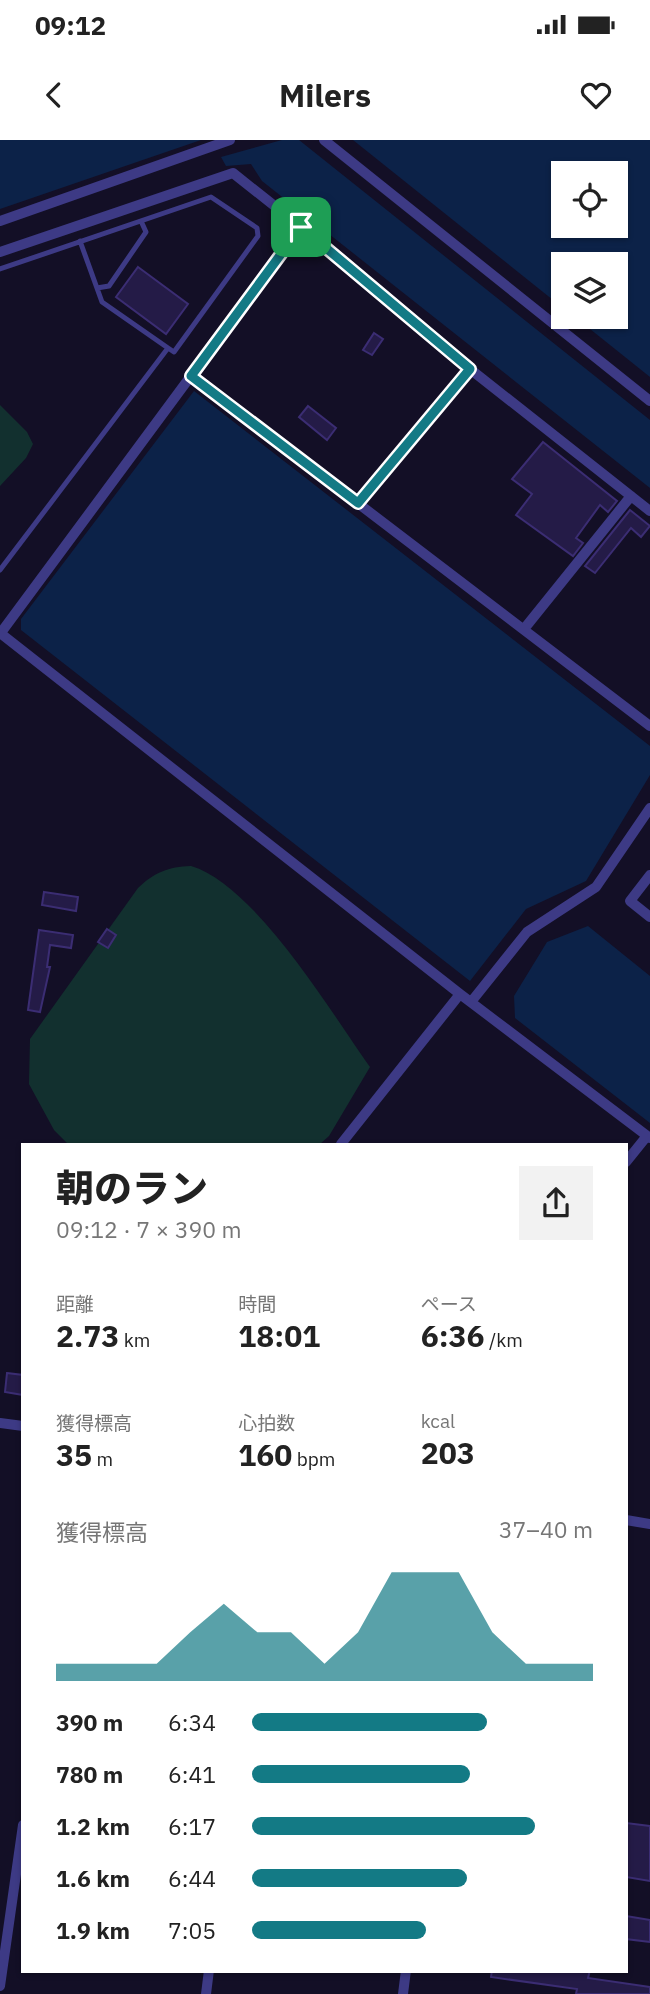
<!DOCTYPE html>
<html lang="ja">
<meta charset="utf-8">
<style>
:root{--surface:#fff;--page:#f2f2f2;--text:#222;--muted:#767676;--accent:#137a85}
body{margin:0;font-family:"IBM Plex Sans","Noto Sans JP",sans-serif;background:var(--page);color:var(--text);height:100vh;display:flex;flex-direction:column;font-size:26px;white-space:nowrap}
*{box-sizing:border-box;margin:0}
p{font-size:23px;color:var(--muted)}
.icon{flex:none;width:38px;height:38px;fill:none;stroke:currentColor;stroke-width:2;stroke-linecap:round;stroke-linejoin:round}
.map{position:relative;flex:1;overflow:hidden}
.details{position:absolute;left:21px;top:1003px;width:607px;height:830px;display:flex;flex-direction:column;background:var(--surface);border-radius:0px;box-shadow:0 2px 5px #0004}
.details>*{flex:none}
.controls{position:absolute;left:551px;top:21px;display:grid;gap:14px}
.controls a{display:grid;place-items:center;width:77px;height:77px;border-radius:0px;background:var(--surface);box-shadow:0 2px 5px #0004;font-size:35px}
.pin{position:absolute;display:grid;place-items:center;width:60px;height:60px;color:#fff;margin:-30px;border-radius:14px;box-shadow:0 4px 10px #0006}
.round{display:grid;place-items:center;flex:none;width:74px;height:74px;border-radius:0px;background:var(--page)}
.headline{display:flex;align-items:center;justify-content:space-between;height:119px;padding:0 35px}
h1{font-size:38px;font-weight:800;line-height:52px}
.stats{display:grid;grid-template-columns:repeat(3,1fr);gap:10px;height:119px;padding:7px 35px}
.stats div{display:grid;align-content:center}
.stats b{font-size:30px;font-weight:800}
.stats small{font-size:19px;font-weight:400}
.stats p{font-size:19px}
.chart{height:196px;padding:14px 35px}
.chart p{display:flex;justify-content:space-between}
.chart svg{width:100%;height:126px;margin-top:7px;fill:var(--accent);opacity:.7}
ul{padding:0 35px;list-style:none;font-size:23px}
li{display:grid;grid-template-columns:112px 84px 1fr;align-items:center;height:52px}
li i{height:18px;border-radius:9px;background:var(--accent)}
.status{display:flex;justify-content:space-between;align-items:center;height:49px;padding:0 35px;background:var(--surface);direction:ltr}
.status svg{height:19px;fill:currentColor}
header{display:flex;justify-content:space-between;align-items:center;height:91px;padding:0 35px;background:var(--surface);font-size:32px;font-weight:800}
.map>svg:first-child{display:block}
.green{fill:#12302f}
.water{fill:#0c2248;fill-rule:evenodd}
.building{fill:#241b47;stroke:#3b2d73;stroke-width:2}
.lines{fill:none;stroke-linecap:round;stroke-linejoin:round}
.service{stroke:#3d3a85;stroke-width:5}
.minor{stroke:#3d3a85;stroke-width:10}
.route-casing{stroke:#fff;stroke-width:14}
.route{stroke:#137a85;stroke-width:9}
</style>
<div class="status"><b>09:12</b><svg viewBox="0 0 49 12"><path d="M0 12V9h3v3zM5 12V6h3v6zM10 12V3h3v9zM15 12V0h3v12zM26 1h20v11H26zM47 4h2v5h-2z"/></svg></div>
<header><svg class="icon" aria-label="back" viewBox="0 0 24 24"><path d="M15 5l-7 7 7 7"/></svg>Milers<svg class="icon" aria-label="heart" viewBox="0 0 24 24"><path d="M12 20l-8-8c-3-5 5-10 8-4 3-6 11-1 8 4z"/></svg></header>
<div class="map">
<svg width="650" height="1854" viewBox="0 0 650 1854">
<rect width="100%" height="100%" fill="#130f26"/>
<path class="green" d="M 0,265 L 27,292 L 33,304 L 26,318 L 0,346 Z
M 191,726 C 255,745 330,871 370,927 L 329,996 L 320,1004 L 68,1004 L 54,990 L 29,944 L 30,899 L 138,748 C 155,732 168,727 191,726 Z"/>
<path class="water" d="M 0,0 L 201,0 L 0,69 Z
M 282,0 L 299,0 L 650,280 L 650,348 L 262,41 L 251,24 L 226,26 L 221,17 Z
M 353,0 L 650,0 L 650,237 L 575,177 L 616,177 L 616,124 L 564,124 L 563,168 ZM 616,33 L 616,86 L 564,86 L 564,33 Z
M 194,251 L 650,606 L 650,635 L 586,741 L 526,769 L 470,841 L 21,490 L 21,479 Z
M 588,786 L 650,836 L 650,983 L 515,878 L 514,856 L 547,802 Z"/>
<path class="building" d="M 138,127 L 188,164 L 166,194 L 116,157 Z
M 374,193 L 383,199 L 372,215 L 363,210 Z
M 308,266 L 336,288 L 327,300 L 299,277 Z
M 543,302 L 617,361 L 608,372 L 600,365 L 576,398 L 583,403 L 573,416 L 516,375 L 532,354 L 512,339 Z
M 630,370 L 650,386 L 641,397 L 631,388 L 595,433 L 585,426 Z
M 44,752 L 78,757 L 76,771 L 42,765 Z
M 107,789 L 116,795 L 108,808 L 98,802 Z
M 39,790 L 73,795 L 71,808 L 50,805 L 47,827 L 50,827 L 40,872 L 28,870 Z
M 7,1233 L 23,1235 L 23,1255 L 5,1252 Z
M 626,1683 L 650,1686 L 650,1741 L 626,1737 Z
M 626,1776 L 650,1780 L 650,1802 L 626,1799 Z
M 492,1830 L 590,1830 L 588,1838 L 650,1847 L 650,1854 L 576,1854 L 577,1849 L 491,1837 Z"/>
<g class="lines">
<path class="service" d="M 80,101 L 102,162 L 168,208
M 0,129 L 211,57 L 257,88 L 258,96 L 174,212 L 168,208 L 0,430
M 97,148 L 109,146 L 146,92 L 141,81"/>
<path class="minor" d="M 324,0 L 650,261
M 0,81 L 230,0
M 0,112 L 233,33 L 301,87
M 191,236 L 650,586
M 358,363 L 470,229
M 524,489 L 631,356
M 0,493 L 460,854 L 650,998
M 0,494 L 301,87 L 470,229 L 650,371
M 650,735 L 630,761 L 650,777
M 471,862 L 527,792 L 596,747 L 650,668
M 341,1004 L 460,854
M 626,1022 L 647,996
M 0,1283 L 23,1286
M 626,1380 L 650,1384
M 0,1846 L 23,1685
M 206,1854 L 209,1830
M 403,1854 L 406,1830"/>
</g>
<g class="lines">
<defs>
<path id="route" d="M 301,87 L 470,229 L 358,363 L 191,236 Z"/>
</defs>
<use href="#route" class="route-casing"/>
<use href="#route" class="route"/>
</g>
</svg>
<div class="controls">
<a><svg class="icon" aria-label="locate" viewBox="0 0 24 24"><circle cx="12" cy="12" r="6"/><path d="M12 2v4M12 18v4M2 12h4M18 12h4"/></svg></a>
<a><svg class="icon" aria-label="layers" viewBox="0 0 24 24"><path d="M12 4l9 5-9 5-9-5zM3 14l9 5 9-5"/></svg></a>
</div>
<div class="pin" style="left:301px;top:87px;background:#1e9e55"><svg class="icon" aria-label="arrive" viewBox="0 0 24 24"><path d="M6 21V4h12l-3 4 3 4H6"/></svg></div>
<section class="details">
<div class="headline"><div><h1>朝のラン</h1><p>09:12 · 7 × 390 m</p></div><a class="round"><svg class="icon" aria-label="share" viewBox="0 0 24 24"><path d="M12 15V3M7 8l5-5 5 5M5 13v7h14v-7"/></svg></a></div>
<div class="stats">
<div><p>距離</p><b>2.73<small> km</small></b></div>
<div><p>時間</p><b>18:01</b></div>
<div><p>ペース</p><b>6:36<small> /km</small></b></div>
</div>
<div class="stats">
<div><p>獲得標高</p><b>35<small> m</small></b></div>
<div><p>心拍数</p><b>160<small> bpm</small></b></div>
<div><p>kcal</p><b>203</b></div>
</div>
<div class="chart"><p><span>獲得標高</span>37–40 m</p>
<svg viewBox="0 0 160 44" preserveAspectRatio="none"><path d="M0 44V38L10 38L20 38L30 38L40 27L50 17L60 27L70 27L80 38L90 27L100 6L110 6L120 6L130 27L140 38L150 38L160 38V44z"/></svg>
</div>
<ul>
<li><b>390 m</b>6:34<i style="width:69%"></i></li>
<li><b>780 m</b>6:41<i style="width:64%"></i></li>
<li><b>1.2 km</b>6:17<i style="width:83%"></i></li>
<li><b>1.6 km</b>6:44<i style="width:63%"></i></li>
<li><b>1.9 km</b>7:05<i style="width:51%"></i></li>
</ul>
</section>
</div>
